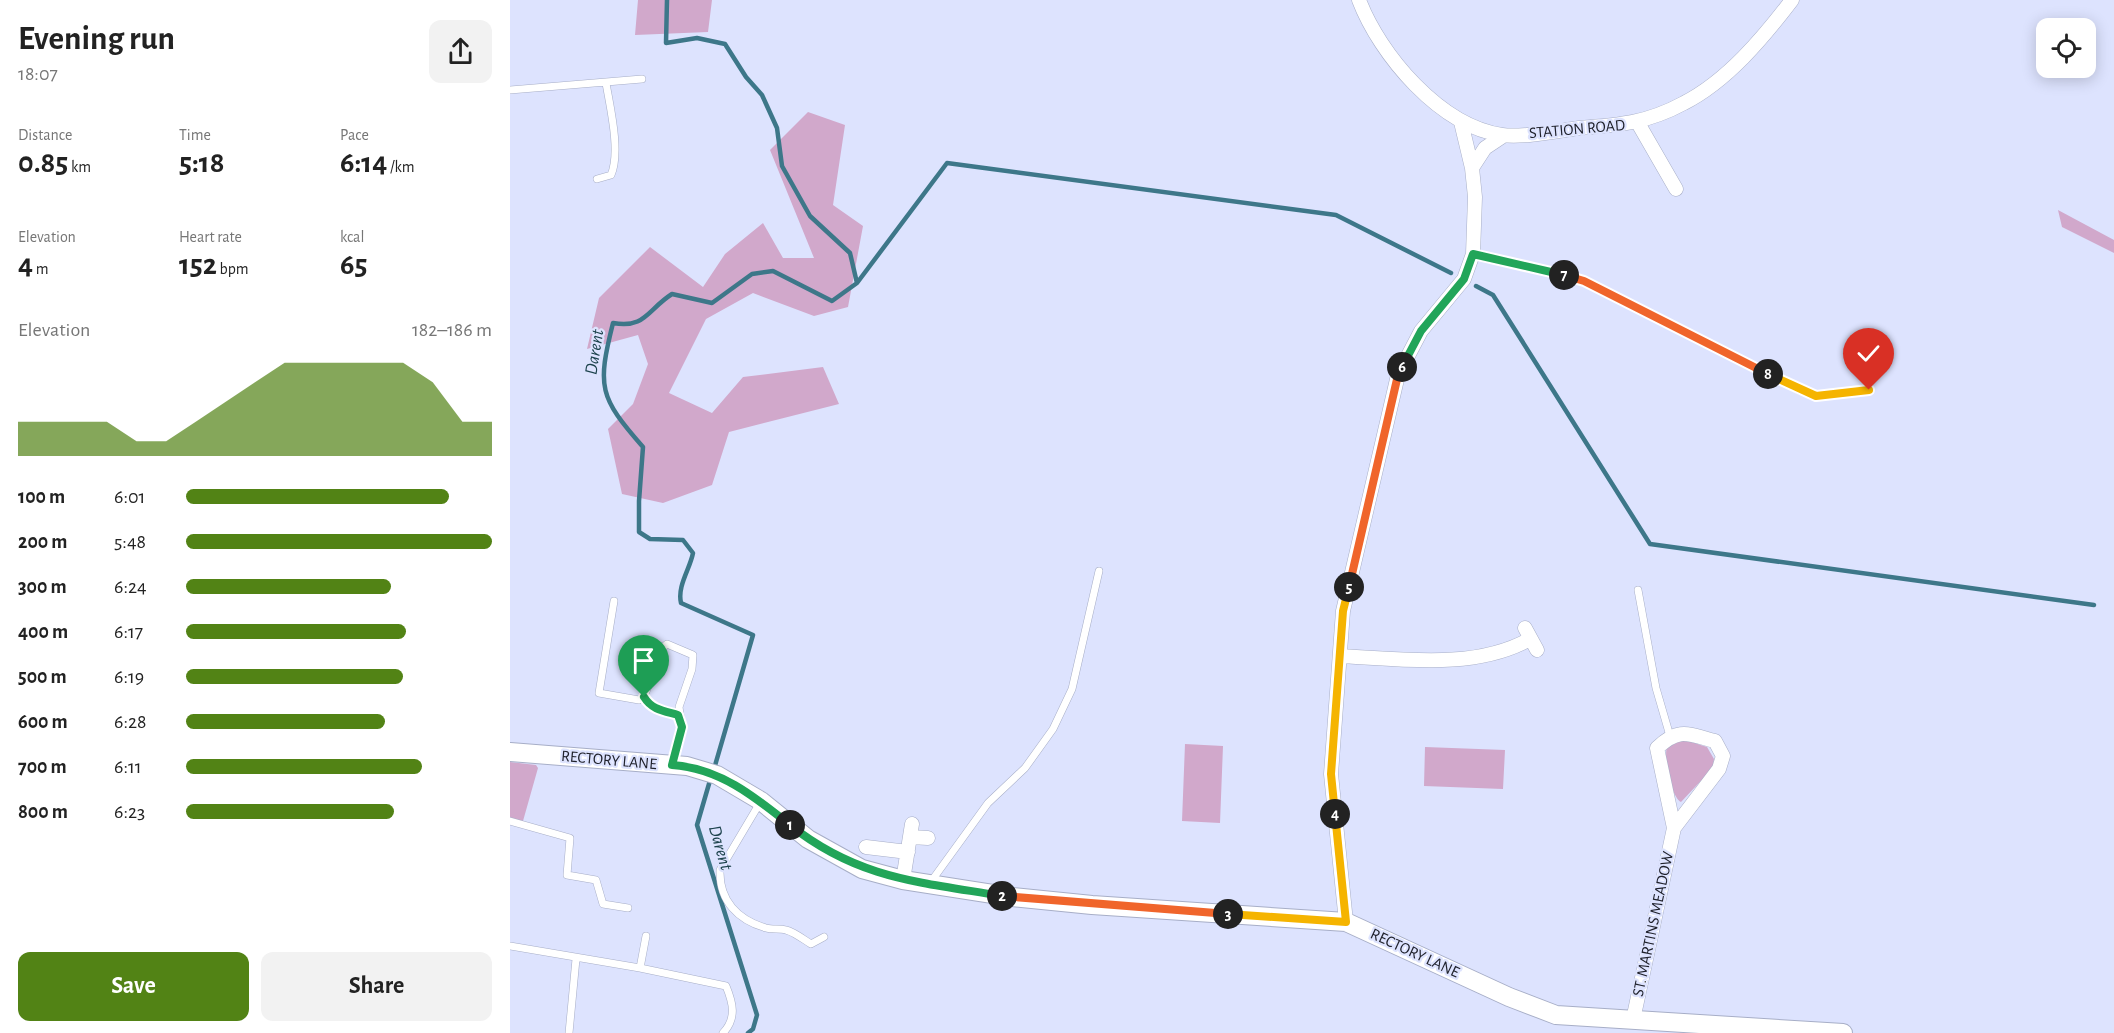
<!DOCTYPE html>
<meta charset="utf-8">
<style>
:root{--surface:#fff;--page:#f2f2f2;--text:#222;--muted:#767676;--accent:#528315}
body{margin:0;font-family:"Alegreya Sans",sans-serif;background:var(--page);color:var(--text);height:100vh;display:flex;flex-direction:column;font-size:22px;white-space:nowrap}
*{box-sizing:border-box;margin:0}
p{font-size:20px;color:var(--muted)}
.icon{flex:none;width:33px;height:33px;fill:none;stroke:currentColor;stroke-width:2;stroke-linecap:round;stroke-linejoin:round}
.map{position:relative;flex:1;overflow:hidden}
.details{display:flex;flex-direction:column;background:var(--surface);width:510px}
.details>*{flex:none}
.tools{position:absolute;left:1526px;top:18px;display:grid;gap:12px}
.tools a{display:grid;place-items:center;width:60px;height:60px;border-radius:12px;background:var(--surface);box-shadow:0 3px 15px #0003;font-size:30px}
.pin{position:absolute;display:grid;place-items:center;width:51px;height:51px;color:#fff;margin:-62px -26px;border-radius:50% 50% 50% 0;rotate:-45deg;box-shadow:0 0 6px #0007}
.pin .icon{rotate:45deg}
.km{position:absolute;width:30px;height:30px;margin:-15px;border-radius:50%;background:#222;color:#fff;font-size:16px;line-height:30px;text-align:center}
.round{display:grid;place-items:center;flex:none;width:63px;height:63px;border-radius:12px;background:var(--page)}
.summary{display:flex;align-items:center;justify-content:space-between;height:102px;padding:0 18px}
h1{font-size:33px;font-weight:600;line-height:45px}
.figures{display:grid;grid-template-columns:repeat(3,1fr);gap:9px;height:102px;padding:6px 18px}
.figures div{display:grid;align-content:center}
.figures b{font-size:30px;font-weight:600}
.figures small{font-size:16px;font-weight:400}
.figures p{font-size:16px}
.chart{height:168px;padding:12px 18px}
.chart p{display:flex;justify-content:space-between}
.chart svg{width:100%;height:108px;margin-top:6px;fill:var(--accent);opacity:.7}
.action{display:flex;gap:12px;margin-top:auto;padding:12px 18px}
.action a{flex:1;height:69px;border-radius:12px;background:var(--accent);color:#fff;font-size:24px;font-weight:600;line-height:69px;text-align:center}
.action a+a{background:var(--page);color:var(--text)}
ul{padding:0 18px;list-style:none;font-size:20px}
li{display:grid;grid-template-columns:96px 72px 1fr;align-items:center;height:45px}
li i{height:15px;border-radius:8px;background:var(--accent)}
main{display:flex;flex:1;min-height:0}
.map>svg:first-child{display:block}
.green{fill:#d1a8cb}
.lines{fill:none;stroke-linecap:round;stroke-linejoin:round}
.stream{stroke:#3d7789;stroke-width:4.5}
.service-casing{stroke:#a7aec7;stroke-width:8}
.minor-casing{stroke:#a7aec7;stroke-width:15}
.tertiary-casing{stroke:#a7aec7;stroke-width:20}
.service{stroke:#fff;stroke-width:7}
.minor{stroke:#fff;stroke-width:14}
.tertiary{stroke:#fff;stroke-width:18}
.split-1-casing{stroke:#fff;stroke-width:12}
.split-2-casing{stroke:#fff;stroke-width:12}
.split-3-casing{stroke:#fff;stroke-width:12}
.split-4-casing{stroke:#fff;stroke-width:12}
.split-5-casing{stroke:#fff;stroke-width:12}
.split-6-casing{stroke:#fff;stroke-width:12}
.split-7-casing{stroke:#fff;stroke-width:12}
.split-8-casing{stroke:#fff;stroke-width:12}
.split-9-casing{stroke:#fff;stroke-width:12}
.split-1{stroke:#22a559;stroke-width:8}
.split-2{stroke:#22a559;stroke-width:8}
.split-3{stroke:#f0652b;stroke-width:8}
.split-4{stroke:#f5b400;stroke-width:8}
.split-5{stroke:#f5b400;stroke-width:8}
.split-6{stroke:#f0652b;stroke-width:8}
.split-7{stroke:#22a559;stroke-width:8}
.split-8{stroke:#f0652b;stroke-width:8}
.split-9{stroke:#f5b400;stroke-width:8}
.labels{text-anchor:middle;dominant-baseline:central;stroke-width:4.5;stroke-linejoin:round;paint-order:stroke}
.street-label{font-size:16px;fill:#20222c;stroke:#dde3fe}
.water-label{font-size:18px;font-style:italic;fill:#1c424c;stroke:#dde3fe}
</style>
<main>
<section class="details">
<div class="summary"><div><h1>Evening run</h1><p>18:07</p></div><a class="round"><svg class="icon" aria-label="share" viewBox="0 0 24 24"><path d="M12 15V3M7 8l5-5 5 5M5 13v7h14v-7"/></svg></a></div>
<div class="figures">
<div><p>Distance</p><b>0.85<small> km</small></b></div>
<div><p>Time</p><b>5:18</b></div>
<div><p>Pace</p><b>6:14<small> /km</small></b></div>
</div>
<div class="figures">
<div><p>Elevation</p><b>4<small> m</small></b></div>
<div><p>Heart rate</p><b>152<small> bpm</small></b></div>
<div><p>kcal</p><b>65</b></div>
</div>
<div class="chart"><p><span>Elevation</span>182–186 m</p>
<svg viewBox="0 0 160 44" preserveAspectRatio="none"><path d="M0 44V30L10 30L20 30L30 30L40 38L50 38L60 30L70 22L80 14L90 6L100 6L110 6L120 6L130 6L140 14L150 30L160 30V44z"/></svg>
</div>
<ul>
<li><b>100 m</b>6:01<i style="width:86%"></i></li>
<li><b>200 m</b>5:48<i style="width:100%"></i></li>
<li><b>300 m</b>6:24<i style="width:67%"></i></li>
<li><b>400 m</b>6:17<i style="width:72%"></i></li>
<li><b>500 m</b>6:19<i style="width:71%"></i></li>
<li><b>600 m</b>6:28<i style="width:65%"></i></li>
<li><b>700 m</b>6:11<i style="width:77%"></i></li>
<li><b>800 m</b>6:23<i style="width:68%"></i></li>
</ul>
<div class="action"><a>Save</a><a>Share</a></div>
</section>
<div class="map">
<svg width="1604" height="1033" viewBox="0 0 1604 1033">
<rect width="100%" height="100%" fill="#dde3fe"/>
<path class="green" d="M 128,0 L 202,0 L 198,32 L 125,35 Z
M 298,112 L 335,125 L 323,205 L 353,226 L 338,307 L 304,316 L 243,293 L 196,319 L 159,393 L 202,413 L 233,377 L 313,367 L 329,404 L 219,432 L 202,485 L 153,503 L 112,494 L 98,429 L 123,404 L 138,364 L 128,335 L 77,349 L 89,298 L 140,247 L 193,287 L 215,254 L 253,223 L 273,258 L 304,258 L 260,150 Z
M 1548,210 L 1604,240 L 1604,253 L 1552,227 Z
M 1175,740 L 1197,747 L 1204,759 L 1203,768 L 1171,802 C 1161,797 1152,755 1158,744 Z
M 675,744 L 713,746 L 710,823 L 672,821 Z
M 915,747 L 995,750 L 993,789 L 914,786 Z
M 0,762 L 26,765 L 28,768 L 13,821 L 0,818 Z"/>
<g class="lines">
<path class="stream" d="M 157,0 L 156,43 L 187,38 L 215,44 L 236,77 L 252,95 L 267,128 L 272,166 L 300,216 L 340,253 L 347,283 L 322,301 L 263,271 L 242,274 L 202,303 L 162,294 C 137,310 135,329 103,323 C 87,387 89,397 133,447 L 129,501 L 129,532 L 140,539 L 173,540 L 183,553 C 180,569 167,586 171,603 L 243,635 L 204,769
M 347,283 L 437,163 L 826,215 L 941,273
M 966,286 L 983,295 L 1140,544 L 1584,605
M 201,777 L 187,825 L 247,1015 L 243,1029 L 238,1033"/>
<defs>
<path id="service" d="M 0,90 L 132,79
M 87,179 L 101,175 C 111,152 100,107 96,83
M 963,254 L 1033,269 L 1074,281 L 1291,391 L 1306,396 L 1359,390
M 1128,590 L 1146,688 L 1160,736
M 104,601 L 89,693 L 129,700 L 134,697 L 152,648 L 157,644 L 183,655 L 182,669 L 169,707 L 172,727 L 163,762
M 134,697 C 142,710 154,711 168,715
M 251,801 L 210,870 C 209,901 228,920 256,928 C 262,930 270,928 276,930 C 284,932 293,939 301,944 L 314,937
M 0,821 L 60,838 L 57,875 L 86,880 L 93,904 L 118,908
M 420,883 L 478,803 L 515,768 L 543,729 L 562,689 L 589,571
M 0,946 L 130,968 L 216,986 C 223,1003 227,1018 213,1033
M 130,968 L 136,936
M 59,1033 L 66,959"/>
<path id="minor" d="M 849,0 C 870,55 930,126 992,135 C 1013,138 1047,131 1069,128 C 1110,125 1137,123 1174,103 C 1217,81 1253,38 1282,0
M 1128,123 L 1166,189
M 962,168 L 975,148 L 993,136
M 1015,628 L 1027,650
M 831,656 C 892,659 965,670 1020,639
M 401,837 L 418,838
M 356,847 L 398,852
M 393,880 L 402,824
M 836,922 L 821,774 L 833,611 L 888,375 L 911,331 L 954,279 L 963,254 L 965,197 L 962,168 L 951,122
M 1123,1020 L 1164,828 L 1209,769 L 1213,756 L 1205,741 C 1178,734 1169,727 1147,748 L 1164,828"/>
<path id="tertiary" d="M 0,752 L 177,766 L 207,775 L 251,801 L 298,839 L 352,869 L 393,880 L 502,897 L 582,905 L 836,922 L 999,997 L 1046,1015 L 1333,1033"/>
</defs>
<use href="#service" class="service-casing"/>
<use href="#minor" class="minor-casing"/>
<use href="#tertiary" class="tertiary-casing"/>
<use href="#service" class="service"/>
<use href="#minor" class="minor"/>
<use href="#tertiary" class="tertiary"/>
</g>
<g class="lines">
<defs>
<path id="split-1" d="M 134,697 C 142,710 154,711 168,715 L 172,727 L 162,765 C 209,768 244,796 280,825"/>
<path id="split-2" d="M 280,825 C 348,879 409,882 492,896"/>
<path id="split-3" d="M 492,896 L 718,914"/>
<path id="split-4" d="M 718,914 L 836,922 L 825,814"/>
<path id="split-5" d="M 825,814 L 821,774 L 833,611 L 839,587"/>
<path id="split-6" d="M 839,587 L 888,375 L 892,367"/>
<path id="split-7" d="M 892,367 L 911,331 L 954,279 L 963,254 L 1054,275"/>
<path id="split-8" d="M 1054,275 L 1074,281 L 1258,374"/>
<path id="split-9" d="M 1258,374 L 1306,396 L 1359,390"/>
</defs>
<use href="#split-1" class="split-1-casing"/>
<use href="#split-2" class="split-2-casing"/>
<use href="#split-3" class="split-3-casing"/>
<use href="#split-4" class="split-4-casing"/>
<use href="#split-5" class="split-5-casing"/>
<use href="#split-6" class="split-6-casing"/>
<use href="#split-7" class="split-7-casing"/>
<use href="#split-8" class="split-8-casing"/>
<use href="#split-9" class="split-9-casing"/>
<use href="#split-1" class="split-1"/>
<use href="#split-2" class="split-2"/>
<use href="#split-3" class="split-3"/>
<use href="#split-4" class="split-4"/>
<use href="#split-5" class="split-5"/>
<use href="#split-6" class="split-6"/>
<use href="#split-7" class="split-7"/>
<use href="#split-8" class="split-8"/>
<use href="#split-9" class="split-9"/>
</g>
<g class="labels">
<g class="street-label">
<text transform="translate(1067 129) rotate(-5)">STATION ROAD</text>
<text transform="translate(99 760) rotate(5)">RECTORY LANE</text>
<text transform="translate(1143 924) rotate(-78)">ST. MARTINS MEADOW</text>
<text transform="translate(905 953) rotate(25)">RECTORY LANE</text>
</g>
<g class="water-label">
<text transform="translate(85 352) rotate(-81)">Darent</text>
<text transform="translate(210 848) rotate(74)">Darent</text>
</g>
</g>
</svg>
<div class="tools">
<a><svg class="icon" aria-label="locate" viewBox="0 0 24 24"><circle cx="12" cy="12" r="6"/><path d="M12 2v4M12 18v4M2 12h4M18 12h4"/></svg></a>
</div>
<div class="pin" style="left:134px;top:697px;background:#1e9e55"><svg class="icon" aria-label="arrive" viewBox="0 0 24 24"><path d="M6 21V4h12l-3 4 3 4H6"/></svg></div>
<div class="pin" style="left:1359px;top:390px;background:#d93025"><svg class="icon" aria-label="check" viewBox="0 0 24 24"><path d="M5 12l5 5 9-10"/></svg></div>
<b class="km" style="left:280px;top:825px">1</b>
<b class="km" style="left:492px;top:896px">2</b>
<b class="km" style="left:718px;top:914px">3</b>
<b class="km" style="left:825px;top:814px">4</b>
<b class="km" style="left:839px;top:587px">5</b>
<b class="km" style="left:892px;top:367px">6</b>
<b class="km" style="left:1054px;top:275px">7</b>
<b class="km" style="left:1258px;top:374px">8</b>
</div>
</main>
